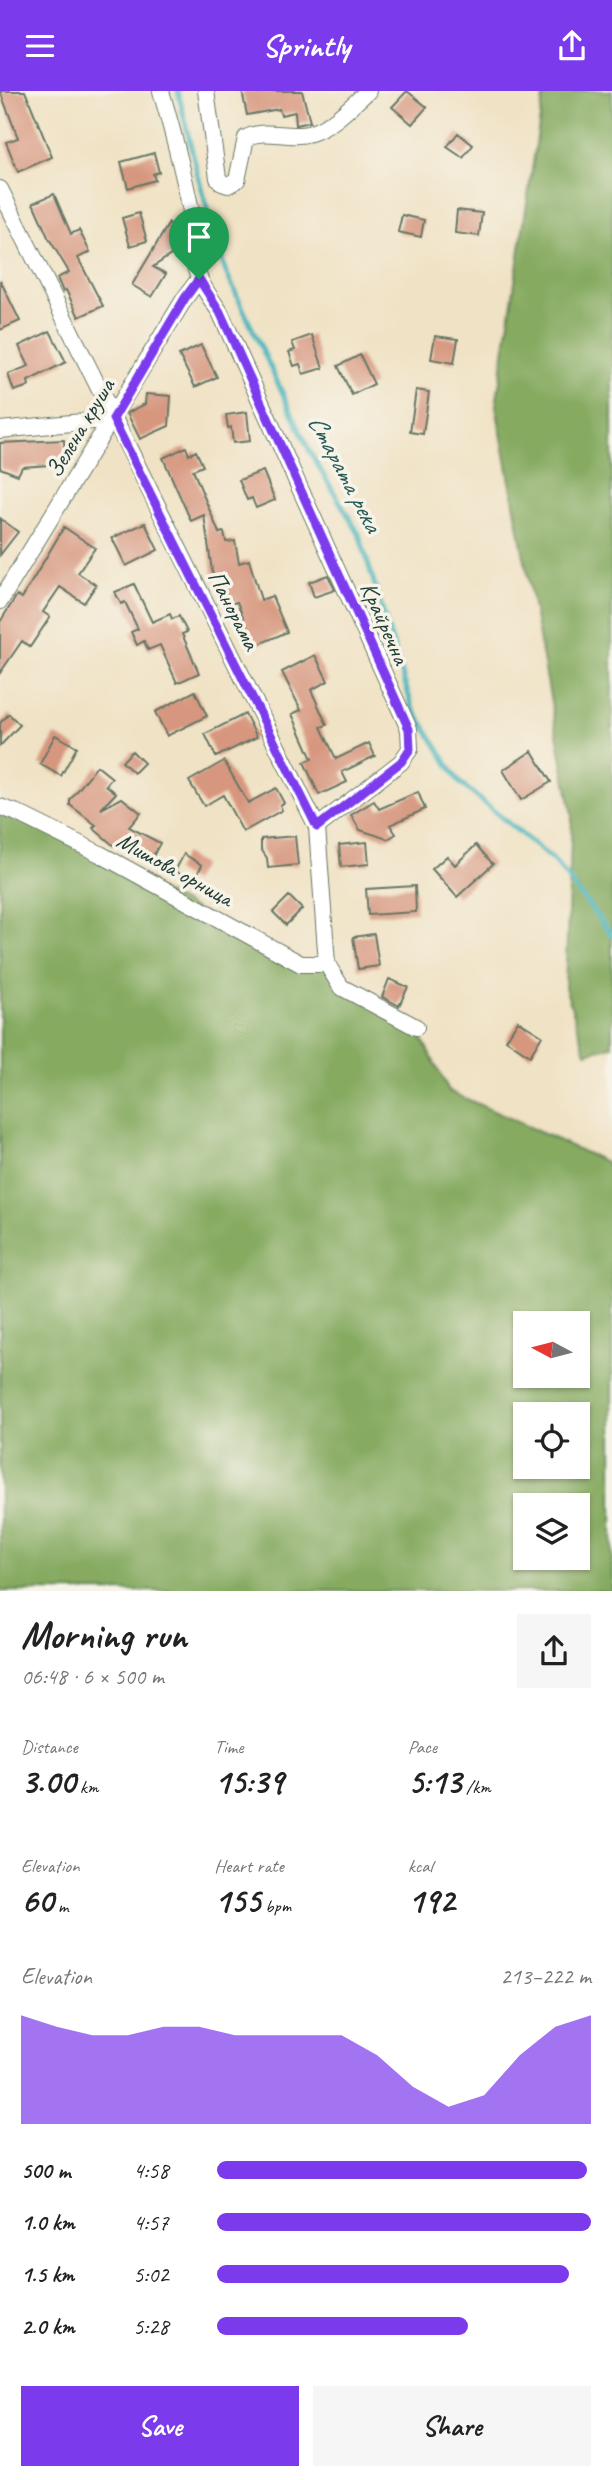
<!DOCTYPE html>
<meta charset="utf-8">
<style>
:root{--surface:#fff;--page:#f6f6f6;--text:#222;--muted:#767676;--accent:#7c3aed}
body{margin:0;font-family:Caveat,sans-serif;background:var(--page);color:var(--text);height:100vh;display:flex;flex-direction:column;font-size:26px;white-space:nowrap}
*{box-sizing:border-box;margin:0}
p{font-size:23px;color:var(--muted)}
.icon{flex:none;width:38px;height:38px;fill:none;stroke:currentColor;stroke-width:2;stroke-linecap:round;stroke-linejoin:round}
.map{position:relative;height:1500px;overflow:hidden}
.panel{display:flex;flex-direction:column;background:var(--surface);flex:1}
.panel>*{flex:none}
.needle{width:46px;rotate:277deg}
.buttons{position:absolute;left:513px;top:1220px;display:grid;gap:14px}
.buttons a{display:grid;place-items:center;width:77px;height:77px;border-radius:0px;background:var(--surface);box-shadow:0 2px 5px #0004;font-size:35px}
.pin{position:absolute;display:grid;place-items:center;width:60px;height:60px;color:#fff;margin:-72px -30px;border-radius:50% 50% 50% 0;rotate:-45deg;box-shadow:0 0 7px #0007}
.pin .icon{rotate:45deg}
.round{display:grid;place-items:center;flex:none;width:74px;height:74px;border-radius:0px;background:var(--page)}
.overview{display:flex;align-items:center;justify-content:space-between;height:119px;padding:0 21px}
h1{font-size:38px;font-weight:600;line-height:52px}
.figures{display:grid;grid-template-columns:repeat(3,1fr);gap:10px;height:119px;padding:7px 21px}
.figures div{display:grid;align-content:center}
.figures b{font-size:35px;font-weight:600}
.figures small{font-size:19px;font-weight:400}
.figures p{font-size:19px}
.chart{height:196px;padding:14px 21px}
.chart p{display:flex;justify-content:space-between}
.chart svg{width:100%;height:126px;margin-top:7px;fill:var(--accent);opacity:.7}
.cta{display:flex;gap:14px;margin-top:auto;padding:14px 21px}
.cta a{flex:1;height:80px;border-radius:0px;background:var(--accent);color:#fff;font-size:28px;font-weight:600;line-height:80px;text-align:center}
.cta a+a{background:var(--page);color:var(--text)}
ul{padding:0 21px;list-style:none;font-size:23px}
li{display:grid;grid-template-columns:112px 84px 1fr;align-items:center;height:52px}
li i{height:18px;border-radius:9px;background:var(--accent)}
header{display:flex;justify-content:space-between;align-items:center;height:91px;padding:0 21px;background:var(--accent);color:#fff;font-size:32px;font-weight:600}
.map>svg:first-child{display:block}
.forest{fill:#85aa60;stroke:#52744a;stroke-width:2;fill-rule:evenodd}
.lines{fill:none;stroke-linecap:round;stroke-linejoin:round}
.stream{stroke:#46b5bd;stroke-width:5}
.building{fill:#d7977f}
.street-casing{stroke:#687766;stroke-width:18}
.street{stroke:#fff;stroke-width:16}
.route-casing{stroke:#fff;stroke-width:14}
.route{stroke:#7c3aed;stroke-width:9}
.labels{text-anchor:middle;dominant-baseline:central;stroke-width:7;stroke-linejoin:round;paint-order:stroke}
.street-label{font-size:24px;fill:#1f3d34;stroke:#f7f3e8}
.water-label{font-size:26px;font-style:italic;fill:#295b56;stroke:#f7f3e8}
</style>
<header><svg class="icon" aria-label="menu" viewBox="0 0 24 24"><path d="M4 6h16M4 12h16M4 18h16"/></svg>Sprintly<svg class="icon" aria-label="share" viewBox="0 0 24 24"><path d="M12 15V3M7 8l5-5 5 5M5 13v7h14v-7"/></svg></header>
<div class="map">
<svg width="612" height="1500" viewBox="0 0 612 1500">
<rect width="100%" height="100%" fill="#f7f3e8"/>
<filter id="ink" filterUnits="userSpaceOnUse"><feTurbulence type="fractalNoise" baseFrequency=".0143" numOctaves="2"/><feDisplacementMap in="SourceGraphic" scale="14" xChannelSelector="R" yChannelSelector="G"/><feConvolveMatrix kernelMatrix="1 2 1 2 8 2 1 2 1" color-interpolation-filters="sRGB"/></filter>
<filter id="wash" filterUnits="userSpaceOnUse"><feTurbulence type="fractalNoise" baseFrequency=".00686" numOctaves="4" result="noise"/><feDisplacementMap in="SourceGraphic" scale="28" xChannelSelector="R" yChannelSelector="G"/><feGaussianBlur stdDeviation="1.57" result="paint"/><feColorMatrix in="noise" values="0 0 0 0 0 0 0 0 0 0 0 0 0 0 0 0 0 1.4 0 .05"/><feComposite in="paint" operator="in"/></filter>
<g filter="url(#wash)">
<rect width="100%" height="100%" fill="#f0e2c4"/>
<path class="forest" d="M 544,0 L 612,0 L 612,955 L 586,962 L 565,896 L 572,724 L 496,315 Z
M 0,716 L 301,873 L 327,873 L 416,936 L 449,1000 L 606,1071 L 612,1083 L 612,1500 L 0,1500 ZM 525,1232 L 578,1232 L 578,1284 L 525,1284 ZM 525,1323 L 578,1323 L 578,1376 L 525,1376 ZM 525,1414 L 578,1414 L 578,1466 L 525,1466 Z"/>
<g class="lines">
<path class="stream" d="M 178,0 L 197,81 L 225,179 L 310,361 L 359,443 L 412,615 L 459,691 L 555,771 L 612,844"/>
</g>
<g id="blocks">
<path class="building" d="M 0,0 L 25,0 L 52,66 L 18,81 L 6,51 L 18,47 Z
M 242,0 L 302,0 L 310,31 L 296,34 L 295,21 L 281,24 L 279,18 L 247,24 Z
M 407,0 L 427,16 L 412,33 L 392,16 Z
M 458,42 L 473,54 L 463,67 L 447,56 Z
M 154,62 L 159,81 L 153,83 L 155,89 L 128,97 L 121,71 Z
M 54,103 L 71,143 L 79,139 L 90,161 L 78,167 L 103,215 L 79,226 L 66,199 L 63,201 L 57,187 L 69,181 L 48,146 L 33,112 Z
M 457,119 L 482,122 L 479,145 L 455,142 Z
M 139,122 L 147,150 L 130,155 L 122,127 Z
M 402,124 L 424,129 L 421,146 L 398,141 Z
M 169,132 L 184,155 L 153,176 L 166,183 L 152,206 L 132,194 Z
M 0,189 L 20,230 L 0,239 Z
M 50,240 L 66,271 L 28,290 L 29,295 L 14,300 L 8,283 L 29,275 L 19,255 Z
M 312,244 L 323,277 L 303,283 L 300,273 L 294,275 L 289,261 L 295,259 L 292,251 Z
M 435,245 L 458,248 L 454,272 L 431,268 Z
M 201,254 L 217,286 L 195,296 L 179,264 Z
M 360,264 L 374,293 L 352,304 L 338,275 Z
M 416,299 L 429,301 L 423,343 L 410,341 Z
M 146,303 L 171,305 L 169,335 L 140,348 L 127,322 L 145,313 Z
M 247,321 L 250,350 L 233,352 L 231,336 L 228,337 L 226,324 Z
M 64,349 L 65,370 L 49,371 L 49,374 L 22,376 L 18,384 L 0,377 L 0,352 Z
M 186,356 L 189,364 L 196,360 L 203,375 L 193,379 L 219,442 L 224,441 L 226,451 L 235,450 L 239,472 L 249,469 L 261,509 L 272,505 L 287,541 L 255,555 L 237,511 L 229,513 L 225,500 L 219,501 L 212,480 L 204,424 L 191,430 L 163,367 Z
M 263,380 L 275,409 L 256,417 L 252,407 L 247,409 L 239,389 Z
M 0,427 L 18,441 L 0,464 Z
M 145,432 L 158,459 L 126,475 L 112,447 Z
M 64,436 L 95,457 L 78,482 L 96,494 L 84,512 L 60,496 L 43,521 L 50,526 L 30,556 L 22,550 L 0,582 L 0,531 L 17,504 L 22,507 Z
M 328,484 L 335,499 L 314,506 L 309,491 Z
M 134,493 L 152,531 L 170,523 L 172,528 L 179,525 L 187,541 L 182,543 L 199,582 L 177,592 L 160,554 L 148,559 L 144,550 L 137,554 L 131,541 L 138,538 L 125,511 L 121,513 L 115,501 Z
M 315,564 L 328,590 L 311,599 L 327,634 L 321,636 L 336,668 L 369,652 L 375,665 L 342,681 L 347,691 L 319,704 L 304,671 L 312,668 L 292,623 L 301,619 L 282,581 Z
M 195,600 L 207,625 L 167,645 L 155,621 Z
M 9,623 L 20,634 L 0,655 L 0,632 Z
M 245,623 L 257,646 L 216,666 L 205,643 Z
M 55,644 L 77,656 L 61,685 L 40,673 Z
M 132,660 L 144,672 L 134,682 L 122,671 Z
M 532,660 L 551,691 L 521,709 L 503,679 Z
M 224,670 L 248,712 L 276,697 L 284,712 L 280,714 L 282,719 L 243,741 L 223,704 L 204,715 L 189,690 Z
M 97,675 L 112,687 L 106,694 L 116,702 L 101,718 L 122,707 L 141,722 L 129,736 L 160,752 L 150,771 L 116,753 L 114,755 L 93,737 L 96,734 L 70,714 L 70,709 Z
M 418,701 L 425,718 L 390,734 L 396,743 L 388,748 L 360,739 L 351,724 L 374,710 L 379,718 Z
M 295,745 L 298,774 L 268,777 L 267,767 L 261,758 L 261,748 Z
M 367,751 L 369,773 L 341,776 L 339,754 Z
M 476,754 L 493,773 L 457,806 L 432,778 L 447,765 L 455,774 Z
M 184,763 L 202,774 L 193,791 L 175,780 Z
M 415,795 L 416,821 L 368,824 L 366,798 Z
M 289,805 L 302,818 L 286,834 L 273,821 Z
M 374,843 L 379,875 L 358,878 L 353,846 Z
M 389,888 L 408,896 L 399,915 L 382,906 Z
M 518,930 L 542,945 L 530,965 L 506,949 Z"/>
</g>
</g>
<g filter="url(#ink)">
<use href="#blocks" fill-opacity="0" stroke="#687766" stroke-width="2"/>
<g class="lines">
<defs>
<path id="street" d="M 161,0 C 174,45 186,90 194,136 C 197,155 190,169 200,189 C 205,200 213,211 220,221 L 409,638 L 410,658 L 401,671 L 317,736
M 206,0 L 218,87 L 222,92 L 228,94 L 237,89 L 246,47 C 266,36 289,49 311,42 C 333,35 351,15 368,0
M 0,98 L 317,736 L 327,873 L 341,896 L 416,936
M 0,339 L 113,328
M 0,510 L 185,207 L 199,188
M 0,716 L 15,721 L 100,763 L 301,873 L 327,873"/>
</defs>
<use href="#street" class="street-casing"/>
<use href="#street" class="street"/>
</g>
</g>
<g class="lines" filter="url(#ink)">
<defs>
<path id="route" d="M 199,188 L 220,221 L 409,638 L 410,658 L 401,671 L 317,736 L 113,328 L 185,207 Z"/>
</defs>
<use href="#route" class="route-casing"/>
<use href="#route" class="route"/>
</g>
<g class="labels">
<g class="street-label">
<text transform="translate(80 337) rotate(-59)">Зелена круша</text>
<text transform="translate(234 519) rotate(63)">Панорама</text>
<text transform="translate(385 532) rotate(66)">Крайречна</text>
<text transform="translate(175 778) rotate(29)">Мишова орница</text>
</g>
<g class="water-label">
<text transform="translate(345 382) rotate(62)">Старата река</text>
</g>
</g>
</svg>
<div class="buttons">
<a><svg class="needle" viewBox="-14 -14 28 28"><path d="M0-13l5 13h-10z" fill="#e53935"/><path d="M0 13l5-13h-10z" fill="#767676"/></svg></a>
<a><svg class="icon" aria-label="locate" viewBox="0 0 24 24"><circle cx="12" cy="12" r="6"/><path d="M12 2v4M12 18v4M2 12h4M18 12h4"/></svg></a>
<a><svg class="icon" aria-label="layers" viewBox="0 0 24 24"><path d="M12 4l9 5-9 5-9-5zM3 14l9 5 9-5"/></svg></a>
</div>
<div class="pin" style="left:199px;top:188px;background:#1e9e55"><svg class="icon" aria-label="arrive" viewBox="0 0 24 24"><path d="M6 21V4h12l-3 4 3 4H6"/></svg></div>
</div>
<section class="panel">
<div class="overview"><div><h1>Morning run</h1><p>06:48 · 6 × 500 m</p></div><a class="round"><svg class="icon" aria-label="share" viewBox="0 0 24 24"><path d="M12 15V3M7 8l5-5 5 5M5 13v7h14v-7"/></svg></a></div>
<div class="figures">
<div><p>Distance</p><b>3.00<small> km</small></b></div>
<div><p>Time</p><b>15:39</b></div>
<div><p>Pace</p><b>5:13<small> /km</small></b></div>
</div>
<div class="figures">
<div><p>Elevation</p><b>60<small> m</small></b></div>
<div><p>Heart rate</p><b>155<small> bpm</small></b></div>
<div><p>kcal</p><b>192</b></div>
</div>
<div class="chart"><p><span>Elevation</span>213–222 m</p>
<svg viewBox="0 0 160 44" preserveAspectRatio="none"><path d="M0 44V6L10 10L20 13L30 13L40 10L50 10L60 13L70 13L80 13L90 13L100 20L110 31L120 38L130 34L140 20L150 10L160 6V44z"/></svg>
</div>
<ul>
<li><b>500 m</b>4:58<i style="width:99%"></i></li>
<li><b>1.0 km</b>4:57<i style="width:100%"></i></li>
<li><b>1.5 km</b>5:02<i style="width:94%"></i></li>
<li><b>2.0 km</b>5:28<i style="width:67%"></i></li>
</ul>
<div class="cta"><a>Save</a><a>Share</a></div>
</section>
